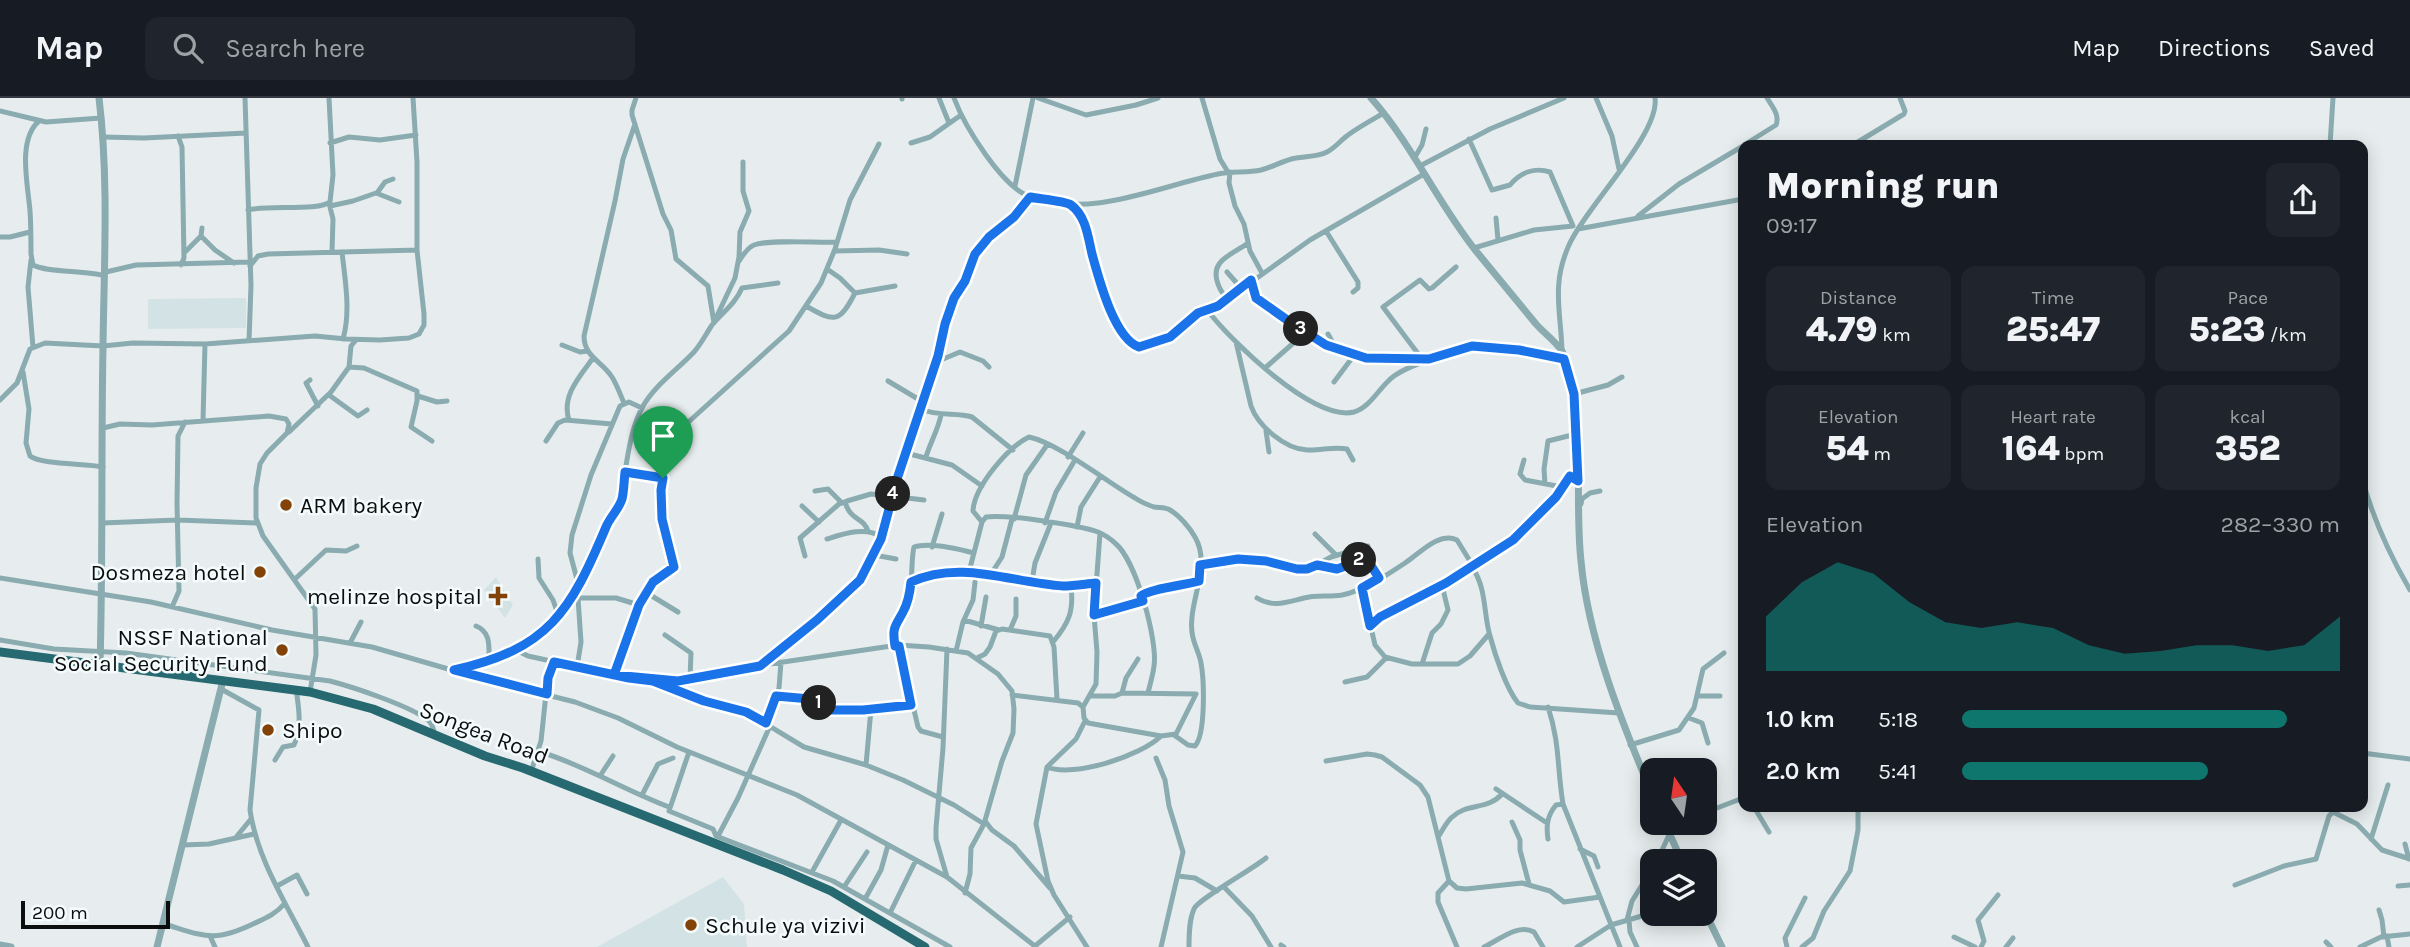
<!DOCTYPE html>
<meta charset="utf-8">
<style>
:root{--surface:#171b24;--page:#20242c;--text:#f1f3f6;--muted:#9ea1a6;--line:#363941;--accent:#0f766e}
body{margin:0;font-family:Karla,sans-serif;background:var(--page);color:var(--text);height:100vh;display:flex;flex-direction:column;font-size:26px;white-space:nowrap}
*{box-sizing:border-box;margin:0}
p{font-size:23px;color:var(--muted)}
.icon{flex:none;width:38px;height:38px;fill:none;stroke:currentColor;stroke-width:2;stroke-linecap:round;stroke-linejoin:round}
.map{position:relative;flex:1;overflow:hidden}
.drawer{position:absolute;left:1738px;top:42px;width:630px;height:672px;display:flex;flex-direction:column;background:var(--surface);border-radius:14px;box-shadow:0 4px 18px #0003}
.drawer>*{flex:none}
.needle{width:46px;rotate:347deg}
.buttons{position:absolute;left:1640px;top:660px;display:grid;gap:14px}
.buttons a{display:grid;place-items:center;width:77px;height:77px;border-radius:14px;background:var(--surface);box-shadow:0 4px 18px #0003;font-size:35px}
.scale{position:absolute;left:21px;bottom:18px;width:149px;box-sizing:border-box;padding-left:7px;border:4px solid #0c0e0e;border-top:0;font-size:19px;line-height:24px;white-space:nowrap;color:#0c0e0e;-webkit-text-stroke:5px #f4fbfc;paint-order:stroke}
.pin{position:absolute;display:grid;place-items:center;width:60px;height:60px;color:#fff;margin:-72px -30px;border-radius:50% 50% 50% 0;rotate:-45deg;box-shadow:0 0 7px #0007}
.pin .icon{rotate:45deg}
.km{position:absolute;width:35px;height:35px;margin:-18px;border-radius:50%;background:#222;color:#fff;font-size:19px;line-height:35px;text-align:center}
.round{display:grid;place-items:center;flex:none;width:74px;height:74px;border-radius:14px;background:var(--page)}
.head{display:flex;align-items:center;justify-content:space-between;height:119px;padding:0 28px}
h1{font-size:38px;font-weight:800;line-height:52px}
.figures{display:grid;grid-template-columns:repeat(3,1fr);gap:10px;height:119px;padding:7px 28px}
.figures div{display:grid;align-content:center;border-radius:14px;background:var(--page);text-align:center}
.figures b{font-size:35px;font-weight:800}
.figures small{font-size:19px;font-weight:400}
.figures p{font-size:19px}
.chart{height:196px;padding:14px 28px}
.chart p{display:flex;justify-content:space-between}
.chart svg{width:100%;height:126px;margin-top:7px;fill:var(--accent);opacity:.7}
ul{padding:0 28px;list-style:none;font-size:23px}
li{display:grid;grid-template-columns:112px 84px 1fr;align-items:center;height:52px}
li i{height:18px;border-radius:9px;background:var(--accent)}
header{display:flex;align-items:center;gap:42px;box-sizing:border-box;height:98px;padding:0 35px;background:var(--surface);border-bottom:2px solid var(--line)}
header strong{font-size:33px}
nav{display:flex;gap:38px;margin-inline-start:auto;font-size:24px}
.search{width:490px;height:63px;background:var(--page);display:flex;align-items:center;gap:18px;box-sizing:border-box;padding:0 24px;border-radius:14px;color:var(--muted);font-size:26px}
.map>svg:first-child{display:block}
.built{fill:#d3e3e5}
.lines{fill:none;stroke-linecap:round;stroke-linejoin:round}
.minor{stroke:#8aabaf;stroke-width:5}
.tertiary{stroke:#8aabaf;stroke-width:7}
.trunk{stroke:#266970;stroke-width:9}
.route-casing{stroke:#fff;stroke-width:14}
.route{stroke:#1a73e8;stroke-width:9}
.poi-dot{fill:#824208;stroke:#f4fbfc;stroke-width:2.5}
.labels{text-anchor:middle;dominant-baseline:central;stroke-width:5;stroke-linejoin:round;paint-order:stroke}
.poi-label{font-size:23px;fill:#0c0e0e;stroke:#f4fbfc;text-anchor:start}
.street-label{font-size:23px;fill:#0c0e0e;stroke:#f4fbfc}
</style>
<header>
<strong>Map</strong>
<div class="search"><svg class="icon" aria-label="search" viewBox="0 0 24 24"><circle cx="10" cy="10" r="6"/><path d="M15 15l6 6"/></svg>Search here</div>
<nav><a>Map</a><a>Directions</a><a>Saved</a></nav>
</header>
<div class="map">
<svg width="2410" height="849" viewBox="0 0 2410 849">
<rect width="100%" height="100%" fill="#e7edee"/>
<path class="built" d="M 246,200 L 246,230 L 148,231 L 148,201 Z
M 496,479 L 513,507 L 505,520 L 484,492 Z
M 723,779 L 744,806 L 747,849 L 597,849 Z"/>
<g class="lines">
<path class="minor" d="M 245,0 L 251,187 L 249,243
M 636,0 L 632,12 L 632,17 L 663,116 L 671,132 L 676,161 L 708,188 L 714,225
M 902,0 L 902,1
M 939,0 L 949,25
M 954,0 C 964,27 1002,90 1031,99 C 1091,121 1159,88 1218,76 C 1232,73 1247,75 1261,72 C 1273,69 1284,62 1296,60 C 1306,58 1317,59 1327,54 C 1335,50 1341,42 1348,37 C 1359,29 1372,22 1384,15
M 1038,0 L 1086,17 L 1136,7 L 1158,0
M 1202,0 L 1220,61 L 1228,74
M 1596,0 L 1612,38 L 1619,71
M 0,13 L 46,24 L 101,20
M 39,23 C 17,42 28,87 30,113 C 31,127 31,142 31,156 L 33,167 C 48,175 85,172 105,178
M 178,38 L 182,49 L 184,160 L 181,167
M 103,39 L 144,40 L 246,35
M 1469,41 L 1492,92 L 1510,87 C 1520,75 1534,69 1550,74 L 1573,128
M 330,45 L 349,39 L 380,42 L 416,37
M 911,45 L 930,39 L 961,17
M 1744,47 L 1776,27 C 1780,17 1772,8 1767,0
M 1853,47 L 1904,16 L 1905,13 L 1900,0
M 2330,47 L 2333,0
M 1415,59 L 1422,47 L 1426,31
M 1420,68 L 1490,31 L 1564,0
M 1230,74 L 1229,85 L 1235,108 L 1244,126 L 1250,153 L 1262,175
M 1015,88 L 1033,0
M 377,95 L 385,84 L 393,81
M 329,105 L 333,121 L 332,154
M 1069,105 C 1076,112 1082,119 1085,127 C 1097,157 1106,238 1139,249 L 1170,239 L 1198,215 L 1208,213 L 1218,208 L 1310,142 L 1424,76
M 330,108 L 353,103 L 376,95 L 399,104
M 248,112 C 267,107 319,113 330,104 L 333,77 L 329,0
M 1638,118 L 1679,86 L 1743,48
M 1496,120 L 1498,142
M 1578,131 L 1743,101
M 1326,133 L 1358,184 L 1358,190 L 1353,194
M 201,138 L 215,152 L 234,165
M 0,139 L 10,139 L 30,134
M 1474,150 L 1534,132 L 1573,128
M 835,153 L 879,152 L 907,156
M 185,154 L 201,138 L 202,130
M 342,154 C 345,182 351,213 343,241
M 31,162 L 28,189 L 33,249
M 739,163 C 743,157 747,150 754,147 C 771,141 817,145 837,144
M 250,168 L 258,158 L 268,156 L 417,152
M 827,171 L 840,180 L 855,195 L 895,188
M 106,174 L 136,167 L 249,164
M 1227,174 L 1241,190
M 1251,182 L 1256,200 L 1326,247 L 1369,261 L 1424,261
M 1228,200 C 1222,196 1220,192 1218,186 C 1209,162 1232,157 1248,145
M 806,208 C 834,224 839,226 855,195
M 1208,213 C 1231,243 1314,324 1354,314 C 1371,309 1380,288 1394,278 C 1407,269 1422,264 1438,259 C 1449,255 1462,249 1474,249 C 1504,247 1535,255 1564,261
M 715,222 L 735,180 L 739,159 L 740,134 L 749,113 L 743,93 L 743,64
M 1328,236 L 1335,249
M 1236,244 L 1251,308 C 1258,328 1285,351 1307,352 C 1320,353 1334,348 1347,351 L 1353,362
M 562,247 L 580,254 L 587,253
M 1562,253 C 1561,214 1551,187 1569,147 C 1585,110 1660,36 1655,0
M 1422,261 L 1383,209 L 1420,182 L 1429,191 L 1432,190 L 1456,169
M 936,264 L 960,254 L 983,263 L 989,269
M 349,269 L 364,270 L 417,293 L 417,303 L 411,329 L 432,343
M 1265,270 L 1306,234
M 23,274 L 29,311 L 26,345 L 30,358 C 42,367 85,365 103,369
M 310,282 L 306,285 L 318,308
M 888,283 L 923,304
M 1334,284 L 1355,256
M 1574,296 L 1608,287 L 1622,279
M 329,297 L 358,318 L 367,312
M 418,298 L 437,304 L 447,303
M 0,302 L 17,285 L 30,251 L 45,245 L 103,248 L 133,245 L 205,246 L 315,238 L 346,241 L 380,242 L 409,240 L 419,236 L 424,227 L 424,216 L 417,152 L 417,64 L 413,0
M 624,305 C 620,296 617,287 612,279 C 602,263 584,259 584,238 L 615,103 L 623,61 L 635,26
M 920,311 C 940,319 956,314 972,319 L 1013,352
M 203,322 L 205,246
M 569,322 C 561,298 580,278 593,260
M 103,330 L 120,326 L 152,327 L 269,318 L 286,321 L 289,326 L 287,335 L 267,355 L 260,366 L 256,390 L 256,420 L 263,438 L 315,511 L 316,557 L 310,594
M 1266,333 L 1269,354
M 289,334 L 331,294 L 349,269 L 351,248 L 356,242
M 546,343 L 558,325 L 565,322 L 612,326
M 906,355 L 952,367 L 982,388
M 926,359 C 930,345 938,332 941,317
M 1068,359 L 1083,335
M 1524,362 L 1520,376 L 1525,382 L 1562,389
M 625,374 L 663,379
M 2362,380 C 2373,421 2389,456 2410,492
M 1545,386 L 1544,371 L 1548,343 L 1576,336
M 815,393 L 828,391 L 842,405
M 891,403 L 907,400 L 924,402
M 845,404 C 851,424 863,418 868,433
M 1581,406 L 1582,401 L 1590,395 L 1600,393
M 802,408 L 819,424
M 1014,421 L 1026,377 L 1047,347
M 982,424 L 973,413 C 974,389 1008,349 1029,339 C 1058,345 1107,384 1135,400 C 1141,404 1148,407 1154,409 C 1160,410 1165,409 1170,412 C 1179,417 1190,430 1195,439 C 1212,468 1188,504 1192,534 C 1193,545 1199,554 1201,565 C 1204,581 1206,636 1195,648 L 1188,647 L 1174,637
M 102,425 L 178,422 L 256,425
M 1045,425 L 1056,394 L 1075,362
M 1077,429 L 1081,409 L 1100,379
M 1315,436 L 1336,457
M 827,441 C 843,436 866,428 881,439
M 932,449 L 942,416
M 874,457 L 896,461
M 805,458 L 800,440 L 839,406 L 847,403 L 871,396 L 892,398
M 538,461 L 539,480 L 553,502 L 559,519
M 1200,467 L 1238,461 L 1266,463 L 1303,471 L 1313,469 L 1331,459 L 1368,448
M 1317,467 L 1337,471 L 1363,462 L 1370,466 L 1379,480
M 1472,469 C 1487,491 1483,514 1490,538 C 1495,557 1506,590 1518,605 L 1530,609 L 1619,615
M 969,474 L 982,424 L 986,419 C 1005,416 1079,427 1098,434 C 1105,437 1111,441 1116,446 C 1136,463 1158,543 1154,568 C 1153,577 1150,586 1148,595
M 991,476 L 1002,459 L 1012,421
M 0,480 L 151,504 L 272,532 L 372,549 L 476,579 L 575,604 L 618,620 L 677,649 L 797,697 L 947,779 L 1036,849
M 295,481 L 326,452 L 346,453 L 357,448
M 1032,483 L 1035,465 L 1051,425
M 911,484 C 961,461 1012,485 1063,488 C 1074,488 1085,486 1096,485
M 579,489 L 570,455 L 572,437 L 591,377 L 620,308 L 629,304 L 642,310
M 1362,490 L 1375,547 L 1385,559 L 1412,566 L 1458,566 L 1470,558 L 1489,536
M 647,495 L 678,514
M 1141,498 C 1148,491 1186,487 1199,483
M 573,500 L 616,500 L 639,507 L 614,577
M 1257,500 C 1273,510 1287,504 1304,500 C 1316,497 1329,499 1342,497 C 1363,493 1387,477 1405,465 C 1419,456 1439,433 1457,442 L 1473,468
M 639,507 L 653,484 L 674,469 L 662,421 L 661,392 L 663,380 L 684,328 L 789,233 L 821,185 L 835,151 L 850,102 L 879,46
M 172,509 L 179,493 L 177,405 L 178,338 L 185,324
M 1094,517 L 1143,503
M 964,522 L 999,532
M 476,528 C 491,534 489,548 489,563
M 981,528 L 986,499
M 1370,528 L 1380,519 L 1446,485 L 1504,448 L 1556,399 L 1570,378 L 1578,382
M 1010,532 L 1016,518 L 1016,501
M 665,537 L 691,555 L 690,581
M 0,542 L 54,551 L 126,555 L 330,583 C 353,589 410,608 428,622 C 433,626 433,631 435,637
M 1053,544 C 1069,525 1074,513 1071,488
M 350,545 L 361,524
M 895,548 C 892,524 906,512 910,489 C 913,475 911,462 914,449 C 929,444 959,451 974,455
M 899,548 L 918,629 L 921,633 L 943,639
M 516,552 L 528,558 L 629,580 L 678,583 L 760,568 L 841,502 L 865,475 L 881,441 L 903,363 L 938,258 L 945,226 L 954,200 L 965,183 L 971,162 L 989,139 L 1014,119 L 1030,99
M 956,553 L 963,524 L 973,502 L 975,484
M 977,560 L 985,556 L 990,549 L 996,533 L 1002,531 L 1050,538 L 1054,549 L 1057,601
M 1422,566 L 1432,535 L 1441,526 L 1448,512 L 1442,487
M 763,567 L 898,547 L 929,549 L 968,555 L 998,576 L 1012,593 L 1014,611 L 1013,635 L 1002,663 L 984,726 L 971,750 L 970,776 L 965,795
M 577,569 L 581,544 L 578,500
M 456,572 C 549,550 571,513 606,430 C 610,420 619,412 622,402 C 624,395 623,387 624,380 C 628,356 631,330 643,308 C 656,286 677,272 694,254 C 701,246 706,236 712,227 C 723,214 735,206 742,190 L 778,185
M 1345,584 L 1367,579 L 1386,560
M 659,585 L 704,603 L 746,614 L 804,649 L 866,667 L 903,682 L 954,707 L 984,726
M 221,591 L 259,612 L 250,712 C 257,761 286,805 308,849
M 1122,595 L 1126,580 L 1138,561
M 547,596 L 548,580 L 554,564
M 1012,597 L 1078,605 L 1083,609 L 1084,620 L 1088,625 L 1161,638 L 1176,636 L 1196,596
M 776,598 L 810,601 L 832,612 L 863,612 L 911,607
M 1090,598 L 1115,598 L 1122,595 L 1196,596
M 1697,598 L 1720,598
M 1083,609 L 1096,586 L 1097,554 L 1094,517 L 1100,435
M 1548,609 C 1560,645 1557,670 1563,706
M 1689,620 L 1702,625 L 1708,645
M 1085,623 L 1076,641 L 1047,669 L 1036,726 L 1048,783 L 1054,797 L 1087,849
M 766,625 L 779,590 L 781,564
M 1630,647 L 1679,632 L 1694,610 L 1703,571 L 1724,555
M 538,653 C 584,667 624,692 669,709
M 689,654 L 669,713 L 713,731 L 716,738
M 2362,655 L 2410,661
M 1156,660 L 1165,682 L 1169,708 L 1183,754 L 1161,849
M 275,662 L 283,649 L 294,647 C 302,630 299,610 296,591
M 1326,663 L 1367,656 L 1375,657 L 1382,659 L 1420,687 L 1428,699 L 1449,783 L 1438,795 L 1438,804 L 1457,849
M 866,667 L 871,611
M 1047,669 C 1073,680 1141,658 1161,638
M 531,674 L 541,643 L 546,596
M 600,678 L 613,658
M 1496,691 L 1547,725
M 642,697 L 658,666 L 673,660
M 1754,709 L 1769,734
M 1704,715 L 1743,700
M 985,723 L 992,732 L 1014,748 L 1050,790
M 1512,724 L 1520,742 L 1520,752 L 1529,786
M 1668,733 L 1680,724
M 237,738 L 251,721
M 716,738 L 833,783 L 950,849
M 718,738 L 738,700 L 770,628
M 1438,739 C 1442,733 1446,725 1451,720 C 1467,704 1487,713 1502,696
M 1548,741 C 1546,728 1547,718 1556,707 L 1563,706 L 1620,849
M 2371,741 L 2388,687
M 2405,746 L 2409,761
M 183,747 L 209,746 L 254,736
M 1580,751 L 1594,758 L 1598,769
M 1657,763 L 1669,737
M 812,774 L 841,722
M 1178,778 L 1195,780 L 1217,793
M 947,779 L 936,741 L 936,730 L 943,650 L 947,551
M 1449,783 L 1457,790 L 1466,791 L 1522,785 L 1550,793 L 1564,804 L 1600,799
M 2235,787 L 2284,768 L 2316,761 L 2329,718 L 2333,714 L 2357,726 L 2382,752 L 2410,761
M 277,788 L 297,777 L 307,796
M 2398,788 L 2410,787
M 844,789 L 867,754
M 1224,789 L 1252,818 L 1271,849
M 865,801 L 881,772 L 888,747
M 2379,812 L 2382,822 L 2384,839
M 890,815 L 916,762
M 1627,822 L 1632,803 L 1652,771
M 1629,822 L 1630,834 L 1637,849
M 164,826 C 205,838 213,845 253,826 C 266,820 276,816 285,805
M 210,838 L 215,849
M 2387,838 L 2389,849
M 1954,839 L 1975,849
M 2326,844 L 2331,849
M 1281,847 L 1284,849
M 1035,848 L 1070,819
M 1189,849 C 1189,837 1189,822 1194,811 C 1197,802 1253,771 1266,760
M 1484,849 C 1499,842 1518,825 1534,834 L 1543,849
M 1577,849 L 1611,827 L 1652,815
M 1787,849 L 1785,840 L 1805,800
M 1802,849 L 1813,840 L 1824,813 L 1850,773 L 1858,732 L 1858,709
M 1981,849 L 1984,843 L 1978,822 L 1998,797
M 2006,849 L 2013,840
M 2360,849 L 2381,839 L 2410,836"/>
<path class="tertiary" d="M 99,0 C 109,82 104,166 103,249 C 101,355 103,461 100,567
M 1371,0 C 1412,46 1437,104 1476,153 C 1496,177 1516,202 1536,226 C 1544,235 1556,244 1562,253 C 1564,257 1565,264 1566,268 C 1586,331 1574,399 1581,463 C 1588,541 1622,625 1652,696
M 1664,724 L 1682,763
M 1704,812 L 1722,849
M 0,847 L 11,849
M 157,849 L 223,582"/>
<path class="trunk" d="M 0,554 L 310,594 L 373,611 L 485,658 L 523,670 L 783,772 L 831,793 L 925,849"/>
</g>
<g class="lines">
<defs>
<path id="route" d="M 663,380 L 625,374 C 624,383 624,393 622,401 C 619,411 610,419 606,429 C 570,514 549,551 454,572 L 547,596 L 548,580 L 554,564 L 629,580 L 653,583 L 704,603 L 746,614 L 766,625 L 776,598 L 810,601 L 832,612 L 863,612 L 911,607 L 899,548 L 895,548 C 892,529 895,529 903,514 C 908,505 910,494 911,484 C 961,461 1012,485 1063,488 C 1074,488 1085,486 1096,485 L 1094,517 L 1143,503 L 1141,498 C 1148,491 1186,487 1199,483 L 1200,467 L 1238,461 L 1266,463 L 1297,471 L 1307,471 L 1317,467 L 1337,471 L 1363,462 L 1370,466 L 1379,480 L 1362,490 L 1370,528 L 1380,519 L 1446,485 L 1513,442 L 1556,399 L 1570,378 L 1578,383 L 1574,296 L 1564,261 L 1519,252 L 1472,248 L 1429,261 L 1366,260 L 1326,247 L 1290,224 L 1256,200 L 1251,182 L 1218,208 L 1198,215 L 1170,239 L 1139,249 C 1114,240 1099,181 1092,156 C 1088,139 1086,118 1071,107 C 1065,103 1039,101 1030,99 L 1014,119 L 989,139 L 975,156 L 965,183 L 954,200 L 945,226 L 938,258 L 897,381 L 881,441 L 860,482 L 817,522 L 760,568 L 678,583 L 614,577 L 639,507 L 653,484 L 674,469 L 662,421 L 661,392 L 663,380"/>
</defs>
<use href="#route" class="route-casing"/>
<use href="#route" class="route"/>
</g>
<g class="poi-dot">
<circle cx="286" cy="407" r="7"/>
<circle cx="260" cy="474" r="7"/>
<path d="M494.5 487.5h7v7h7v7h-7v7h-7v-7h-7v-7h7z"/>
<circle cx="282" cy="552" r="7"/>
<circle cx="268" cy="632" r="7"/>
<circle cx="691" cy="827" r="7"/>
</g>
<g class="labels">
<g class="poi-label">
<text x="300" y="407">ARM bakery</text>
<text x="246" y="474" text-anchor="end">Dosmeza hotel</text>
<text x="482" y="498" text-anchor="end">melinze hospital</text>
<text x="268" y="539" text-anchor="end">NSSF National<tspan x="268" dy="26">Social Security Fund</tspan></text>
<text x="282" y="632">Shipo</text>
<text x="705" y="827">Schule ya vizivi</text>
</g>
<g class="street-label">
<text transform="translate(484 635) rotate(21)">Songea Road</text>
</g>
</g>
</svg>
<div class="buttons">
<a><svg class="needle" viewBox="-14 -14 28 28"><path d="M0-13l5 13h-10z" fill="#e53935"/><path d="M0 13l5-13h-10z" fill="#9ea1a6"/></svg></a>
<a><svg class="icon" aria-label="layers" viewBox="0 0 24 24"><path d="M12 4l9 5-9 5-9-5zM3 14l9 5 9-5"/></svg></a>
</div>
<div class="scale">200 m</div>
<div class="pin" style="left:663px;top:380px;background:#1e9e55"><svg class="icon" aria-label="arrive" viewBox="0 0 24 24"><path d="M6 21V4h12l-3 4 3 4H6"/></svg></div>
<b class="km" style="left:819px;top:605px">1</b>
<b class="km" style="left:1359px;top:462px">2</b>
<b class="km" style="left:1301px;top:231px">3</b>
<b class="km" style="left:893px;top:396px">4</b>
<section class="drawer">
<div class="head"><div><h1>Morning run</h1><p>09:17</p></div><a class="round"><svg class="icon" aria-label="share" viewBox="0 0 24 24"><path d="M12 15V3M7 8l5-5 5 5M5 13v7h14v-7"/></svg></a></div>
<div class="figures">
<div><p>Distance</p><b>4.79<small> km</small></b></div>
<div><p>Time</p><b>25:47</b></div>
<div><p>Pace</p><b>5:23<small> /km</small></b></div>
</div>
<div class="figures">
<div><p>Elevation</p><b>54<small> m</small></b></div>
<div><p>Heart rate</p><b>164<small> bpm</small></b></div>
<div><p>kcal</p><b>352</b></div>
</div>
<div class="chart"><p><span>Elevation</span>282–330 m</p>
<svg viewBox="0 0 160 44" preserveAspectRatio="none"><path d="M0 44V25L10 13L20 6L30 10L40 20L50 27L60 29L70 27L80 29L90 35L100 38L110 37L120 35L130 35L140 37L150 35L160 25V44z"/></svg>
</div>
<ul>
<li><b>1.0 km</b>5:18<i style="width:86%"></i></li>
<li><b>2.0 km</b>5:41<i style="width:65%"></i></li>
</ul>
</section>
</div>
